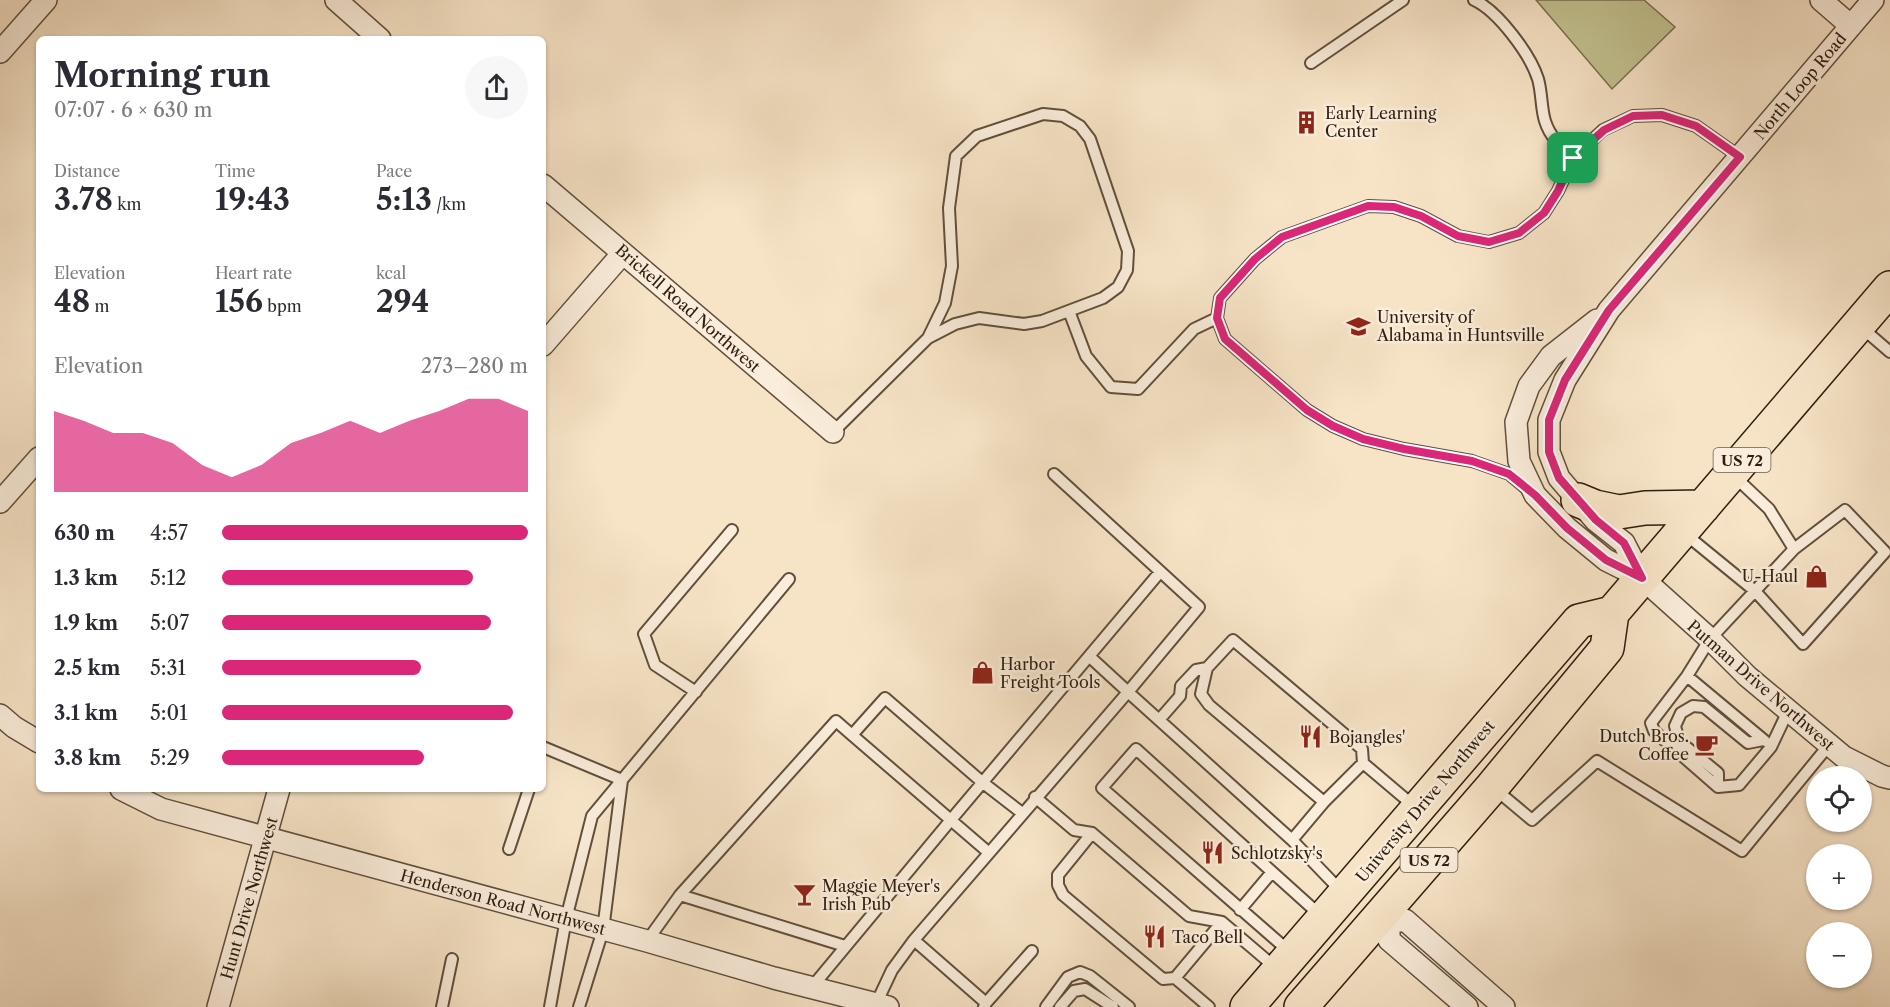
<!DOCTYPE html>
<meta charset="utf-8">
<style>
:root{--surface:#fff;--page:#f7f7f7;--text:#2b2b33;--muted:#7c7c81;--accent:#db2777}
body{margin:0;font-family:"Libre Caslon Text",serif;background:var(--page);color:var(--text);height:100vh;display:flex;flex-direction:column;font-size:22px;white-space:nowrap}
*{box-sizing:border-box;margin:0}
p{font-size:20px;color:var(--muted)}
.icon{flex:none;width:33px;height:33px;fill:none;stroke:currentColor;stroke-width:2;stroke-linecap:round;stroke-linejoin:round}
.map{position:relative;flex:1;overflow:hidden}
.details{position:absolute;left:36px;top:36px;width:510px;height:756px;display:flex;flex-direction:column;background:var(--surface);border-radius:9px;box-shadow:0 2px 4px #0004}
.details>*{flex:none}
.fabs{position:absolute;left:1806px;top:766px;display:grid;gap:12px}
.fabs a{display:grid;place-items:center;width:66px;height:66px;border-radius:50%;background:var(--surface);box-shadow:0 2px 4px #0004;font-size:30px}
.pin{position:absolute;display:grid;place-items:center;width:51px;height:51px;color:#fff;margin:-26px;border-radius:12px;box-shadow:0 3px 9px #0006}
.round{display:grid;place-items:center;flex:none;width:63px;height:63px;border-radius:32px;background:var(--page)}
.head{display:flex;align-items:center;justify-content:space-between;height:102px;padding:0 18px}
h1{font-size:33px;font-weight:700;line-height:45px}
.stats{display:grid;grid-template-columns:repeat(3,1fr);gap:9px;height:102px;padding:6px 18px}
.stats div{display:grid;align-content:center}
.stats b{font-size:30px;font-weight:700}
.stats small{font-size:16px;font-weight:400}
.stats p{font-size:16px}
.chart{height:168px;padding:12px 18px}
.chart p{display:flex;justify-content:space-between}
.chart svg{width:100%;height:108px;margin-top:6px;fill:var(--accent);opacity:.7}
ul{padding:0 18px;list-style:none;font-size:20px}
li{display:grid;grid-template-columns:96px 72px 1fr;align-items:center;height:45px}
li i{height:15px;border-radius:8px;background:var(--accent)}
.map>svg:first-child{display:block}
.green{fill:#c3c291;stroke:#797050;stroke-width:1.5}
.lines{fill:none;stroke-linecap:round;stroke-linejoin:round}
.service-casing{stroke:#614f3c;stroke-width:14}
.minor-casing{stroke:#614f3c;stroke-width:24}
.trunk-casing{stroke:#2f1d0e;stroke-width:36}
.service{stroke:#faeddb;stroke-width:10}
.minor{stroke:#faeddb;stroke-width:21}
.trunk{stroke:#f7e4c7;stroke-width:33}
.route-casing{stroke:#fff;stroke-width:12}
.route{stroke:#db2777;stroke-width:8}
.labels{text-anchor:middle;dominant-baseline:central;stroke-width:5;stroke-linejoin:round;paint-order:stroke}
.shield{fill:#faeddb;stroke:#6c5b4c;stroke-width:1.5}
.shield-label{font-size:15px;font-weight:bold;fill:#2f1d0e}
.street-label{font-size:16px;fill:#2f1d0e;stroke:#faeddb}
.poi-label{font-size:16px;fill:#2f1d0e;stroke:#faeddb;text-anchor:start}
</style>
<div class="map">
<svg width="1890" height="1007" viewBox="0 0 1890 1007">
<rect width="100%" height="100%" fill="#f7e4c7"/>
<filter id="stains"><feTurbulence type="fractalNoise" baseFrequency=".00333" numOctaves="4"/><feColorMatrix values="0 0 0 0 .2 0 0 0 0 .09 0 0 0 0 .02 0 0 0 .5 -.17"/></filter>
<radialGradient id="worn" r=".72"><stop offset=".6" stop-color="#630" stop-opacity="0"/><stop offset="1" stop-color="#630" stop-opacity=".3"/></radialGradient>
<path class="green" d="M 1536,0 L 1644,0 L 1675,27 L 1612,89 Z"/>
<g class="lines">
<defs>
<path id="service" d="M 1474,0 C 1498,11 1530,54 1538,79 C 1542,93 1541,108 1545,121 C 1550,137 1561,147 1573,158
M 1311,63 L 1403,0
M 1069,311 L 1086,356 L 1111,387 L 1138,389 L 1194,329 L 1217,318
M 1861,327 L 1890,352
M 833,432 L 928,338 L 955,324 L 979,318 L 1024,324 L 1042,321 L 1103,298 L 1118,287 L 1127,270 L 1128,251 L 1090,139 L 1080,126 L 1063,116 L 1043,114 L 977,136 L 956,156 L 949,208 L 952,266 L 945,303 L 928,338
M 1054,474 L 1199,607 L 1128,692 L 1090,657
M 1734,476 L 1769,509 L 1794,549 L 1710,639 L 1687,676 L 1651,723 L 1654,731 L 1718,787 L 1739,785 L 1771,747 L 1788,711
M 1528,490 L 1509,474 L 1472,461 L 1404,449 L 1363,439 L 1333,426 L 1307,410 L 1225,339 L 1217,318 L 1220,298 L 1255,259 L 1282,237 L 1368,206 L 1394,207 L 1421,216 L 1458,236 L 1489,242 L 1519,233 L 1544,213 L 1558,191 L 1573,158 L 1603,130 L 1633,116 L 1662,115 L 1696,126 L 1740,157
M 1684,533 L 1755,591 L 1803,644 L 1885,552 L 1845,510 L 1794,549
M 1687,676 L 1765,741
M 696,692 L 655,665 L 644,634 L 732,530
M 1159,720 L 1180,696 L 1181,686 L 1196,670 L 1207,668
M 543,747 L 622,780 L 603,930 L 579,1007
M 1363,763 L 1324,802 L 1209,705 L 1201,694 L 1207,668 L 1233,640 L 1362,749 L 1363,763 L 1415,807
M 1718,787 L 1718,773 L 1679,741 L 1675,726 L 1681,713 L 1693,706 L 1704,707 L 1748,743 L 1763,740
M 1495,789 L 1532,820 L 1597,761 L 1742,851 L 1829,745
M 1035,797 L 1074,830 L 1092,833 L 1189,916 L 1222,922 L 1276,968
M 1092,833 L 1058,875 L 1058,885 L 1063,895 L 1163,979 L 1175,978 L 1209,1007
M 1292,840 L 1324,802
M 509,849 L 529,789
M 988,852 L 852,735 L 885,698 L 982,782 L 1022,813
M 680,895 L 836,721 L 852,735
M 1240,910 L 1272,872
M 914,940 L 986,1003 L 984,1007
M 647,941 L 680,895 L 845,946
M 1291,953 L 1102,788 L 1136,749 L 1321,916
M 1175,978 L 1222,922
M 812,987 L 950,821 L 1160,572
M 986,1003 L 1032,951
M 876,1004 L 892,970 L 914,940 L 1128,692 L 1292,840 L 1342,892
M 442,1007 L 452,959
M 550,1007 L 566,919 L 592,816 L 789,579
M 1046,1007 L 1068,977 L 1080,972 L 1090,976 L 1129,1007
M 1060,1007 L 1074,991 L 1085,989 L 1113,1007"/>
<path id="minor" d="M 336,0 L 380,39
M 1821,0 L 1851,26
M 0,52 L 46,0
M 543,185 L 833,432
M 1597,320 L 1551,356 L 1529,386 L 1516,422 L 1519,461 L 1535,495 L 1567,528 L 1606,560 L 1642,578 L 1710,639 L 1747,676 L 1844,757 L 1882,776 L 1890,778
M 543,345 L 623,253
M 0,502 L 39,458
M 1642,578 L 1624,543 L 1595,520 L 1559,478 L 1549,452 L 1549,420 L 1565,380 L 1609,310 L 1873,0
M 0,715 L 14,727 L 39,742
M 121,789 L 161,809 L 647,941 L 774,978 L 888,1007
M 1380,915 L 1389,923 L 1389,940 L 1467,1007
M 1389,923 L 1405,920 L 1504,1007
M 218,1007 L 279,789"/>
<path id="trunk" d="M 1578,500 L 1595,507 L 1619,512 L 1645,508 L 1703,507
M 1247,1007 L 1579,621 L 1612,613
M 1301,1007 L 1492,787 L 1607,648 L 1612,613 L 1890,288"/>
</defs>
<use href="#service" class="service-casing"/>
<use href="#minor" class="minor-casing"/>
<use href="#trunk" class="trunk-casing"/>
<use href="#service" class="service"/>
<use href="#minor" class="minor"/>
<use href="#trunk" class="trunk"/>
</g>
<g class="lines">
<defs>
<path id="route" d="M 1662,115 L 1696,126 L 1740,157 L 1609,310 L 1565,380 L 1549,420 L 1549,452 L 1559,478 L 1596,520 L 1624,543 L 1642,578 L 1606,560 L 1567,528 L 1535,495 L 1509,474 L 1472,461 L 1404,449 L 1363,439 L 1333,426 L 1307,410 L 1225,339 L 1217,318 L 1220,298 L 1255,259 L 1282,237 L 1368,206 L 1394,207 L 1421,216 L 1458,236 L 1489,242 L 1519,233 L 1544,213 L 1558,191 L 1573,158 L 1604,130 L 1633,116 Z"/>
</defs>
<use href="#route" class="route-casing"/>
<use href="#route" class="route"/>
</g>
<defs>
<symbol id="building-bare" viewBox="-9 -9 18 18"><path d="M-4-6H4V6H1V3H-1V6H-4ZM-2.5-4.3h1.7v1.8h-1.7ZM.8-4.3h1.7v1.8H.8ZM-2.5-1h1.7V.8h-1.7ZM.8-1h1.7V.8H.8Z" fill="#8f2418" stroke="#faeddb" stroke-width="2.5" paint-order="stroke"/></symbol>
<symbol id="university-bare" viewBox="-9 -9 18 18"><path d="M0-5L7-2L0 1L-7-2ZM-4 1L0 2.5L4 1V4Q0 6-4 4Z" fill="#8f2418" stroke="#faeddb" stroke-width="2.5" paint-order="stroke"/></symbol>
<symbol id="shop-bare" viewBox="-9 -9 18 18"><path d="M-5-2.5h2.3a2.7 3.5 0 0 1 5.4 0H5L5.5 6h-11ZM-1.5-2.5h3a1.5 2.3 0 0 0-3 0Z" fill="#8f2418" stroke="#faeddb" stroke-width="2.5" paint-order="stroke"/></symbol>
<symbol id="restaurant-bare" viewBox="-9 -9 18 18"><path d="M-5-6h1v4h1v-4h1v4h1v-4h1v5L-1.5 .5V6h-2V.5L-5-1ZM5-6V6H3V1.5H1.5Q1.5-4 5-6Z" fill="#8f2418" stroke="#faeddb" stroke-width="2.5" paint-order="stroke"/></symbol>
<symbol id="cafe-bare" viewBox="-9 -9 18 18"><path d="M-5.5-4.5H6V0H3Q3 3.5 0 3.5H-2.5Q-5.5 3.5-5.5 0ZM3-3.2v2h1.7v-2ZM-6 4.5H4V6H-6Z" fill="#8f2418" stroke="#faeddb" stroke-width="2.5" paint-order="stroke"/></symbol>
<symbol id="bar-bare" viewBox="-9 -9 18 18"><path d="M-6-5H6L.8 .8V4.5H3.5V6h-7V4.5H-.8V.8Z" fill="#8f2418" stroke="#faeddb" stroke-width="2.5" paint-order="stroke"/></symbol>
</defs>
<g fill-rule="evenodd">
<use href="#building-bare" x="1290" y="106" width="33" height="33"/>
<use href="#university-bare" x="1342" y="310" width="33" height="33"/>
<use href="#shop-bare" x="1800" y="560" width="33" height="33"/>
<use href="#shop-bare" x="966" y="656" width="33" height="33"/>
<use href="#restaurant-bare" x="1294" y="720" width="33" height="33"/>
<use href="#cafe-bare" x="1690" y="728" width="33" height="33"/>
<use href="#restaurant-bare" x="1196" y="836" width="33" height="33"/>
<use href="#bar-bare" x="788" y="878" width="33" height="33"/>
<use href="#restaurant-bare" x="1138" y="920" width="33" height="33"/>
</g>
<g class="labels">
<g class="shield">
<rect x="1713.5" y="448" width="57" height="24" rx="4.5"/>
<rect x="1400.5" y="848" width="57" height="24" rx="4.5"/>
</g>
<g class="shield-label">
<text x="1742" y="460">US 72</text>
<text x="1429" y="860">US 72</text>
</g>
<g class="street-label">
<text transform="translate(1800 86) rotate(-50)">North Loop Road</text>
<text transform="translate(688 308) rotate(41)">Brickell Road Northwest</text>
<text transform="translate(1761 685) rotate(41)">Putman Drive Northwest</text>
<text transform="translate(1425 801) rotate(-50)">University Drive Northwest</text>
<text transform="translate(249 898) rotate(-74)">Hunt Drive Northwest</text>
<text transform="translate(503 902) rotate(15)">Henderson Road Northwest</text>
</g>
<g class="poi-label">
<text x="1325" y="113">Early Learning<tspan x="1325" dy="18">Center</tspan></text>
<text x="1377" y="317">University of<tspan x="1377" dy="18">Alabama in Huntsville</tspan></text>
<text x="1798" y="576" text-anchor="end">U-Haul</text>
<text x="1000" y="664">Harbor<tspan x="1000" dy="18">Freight Tools</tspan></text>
<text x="1689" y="736" text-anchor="end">Dutch Bros.<tspan x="1689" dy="18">Coffee</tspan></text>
<text x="1329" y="737">Bojangles'</text>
<text x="1231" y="853">Schlotzsky's</text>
<text x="822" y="886">Maggie Meyer's<tspan x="822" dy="18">Irish Pub</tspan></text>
<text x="1172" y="937">Taco Bell</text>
</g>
</g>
<rect width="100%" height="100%" filter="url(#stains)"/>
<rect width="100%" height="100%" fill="url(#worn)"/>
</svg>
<div class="fabs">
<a><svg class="icon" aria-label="locate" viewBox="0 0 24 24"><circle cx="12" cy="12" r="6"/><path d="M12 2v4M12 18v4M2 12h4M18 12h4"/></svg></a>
<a>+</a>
<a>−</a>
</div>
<div class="pin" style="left:1573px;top:158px;background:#1e9e55"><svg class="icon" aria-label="arrive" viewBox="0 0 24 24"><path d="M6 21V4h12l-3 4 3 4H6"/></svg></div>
<section class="details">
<div class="head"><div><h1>Morning run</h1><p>07:07 · 6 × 630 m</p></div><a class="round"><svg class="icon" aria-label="share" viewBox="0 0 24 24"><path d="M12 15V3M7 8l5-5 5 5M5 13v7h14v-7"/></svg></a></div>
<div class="stats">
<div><p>Distance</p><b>3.78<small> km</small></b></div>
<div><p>Time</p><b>19:43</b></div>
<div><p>Pace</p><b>5:13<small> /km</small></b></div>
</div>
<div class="stats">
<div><p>Elevation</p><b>48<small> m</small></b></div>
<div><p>Heart rate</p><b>156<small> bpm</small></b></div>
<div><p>kcal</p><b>294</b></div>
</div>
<div class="chart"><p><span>Elevation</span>273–280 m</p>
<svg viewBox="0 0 160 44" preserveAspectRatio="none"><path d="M0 44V11L10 15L20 20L30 20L40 24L50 33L60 38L70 33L80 24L90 20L100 15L110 20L120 15L130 11L140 6L150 6L160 11V44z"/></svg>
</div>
<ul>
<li><b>630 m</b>4:57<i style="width:100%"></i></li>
<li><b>1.3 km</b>5:12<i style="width:82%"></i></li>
<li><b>1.9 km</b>5:07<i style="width:88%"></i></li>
<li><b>2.5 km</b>5:31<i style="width:65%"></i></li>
<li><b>3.1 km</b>5:01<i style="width:95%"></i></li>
<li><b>3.8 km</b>5:29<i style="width:66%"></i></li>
</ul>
</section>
</div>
